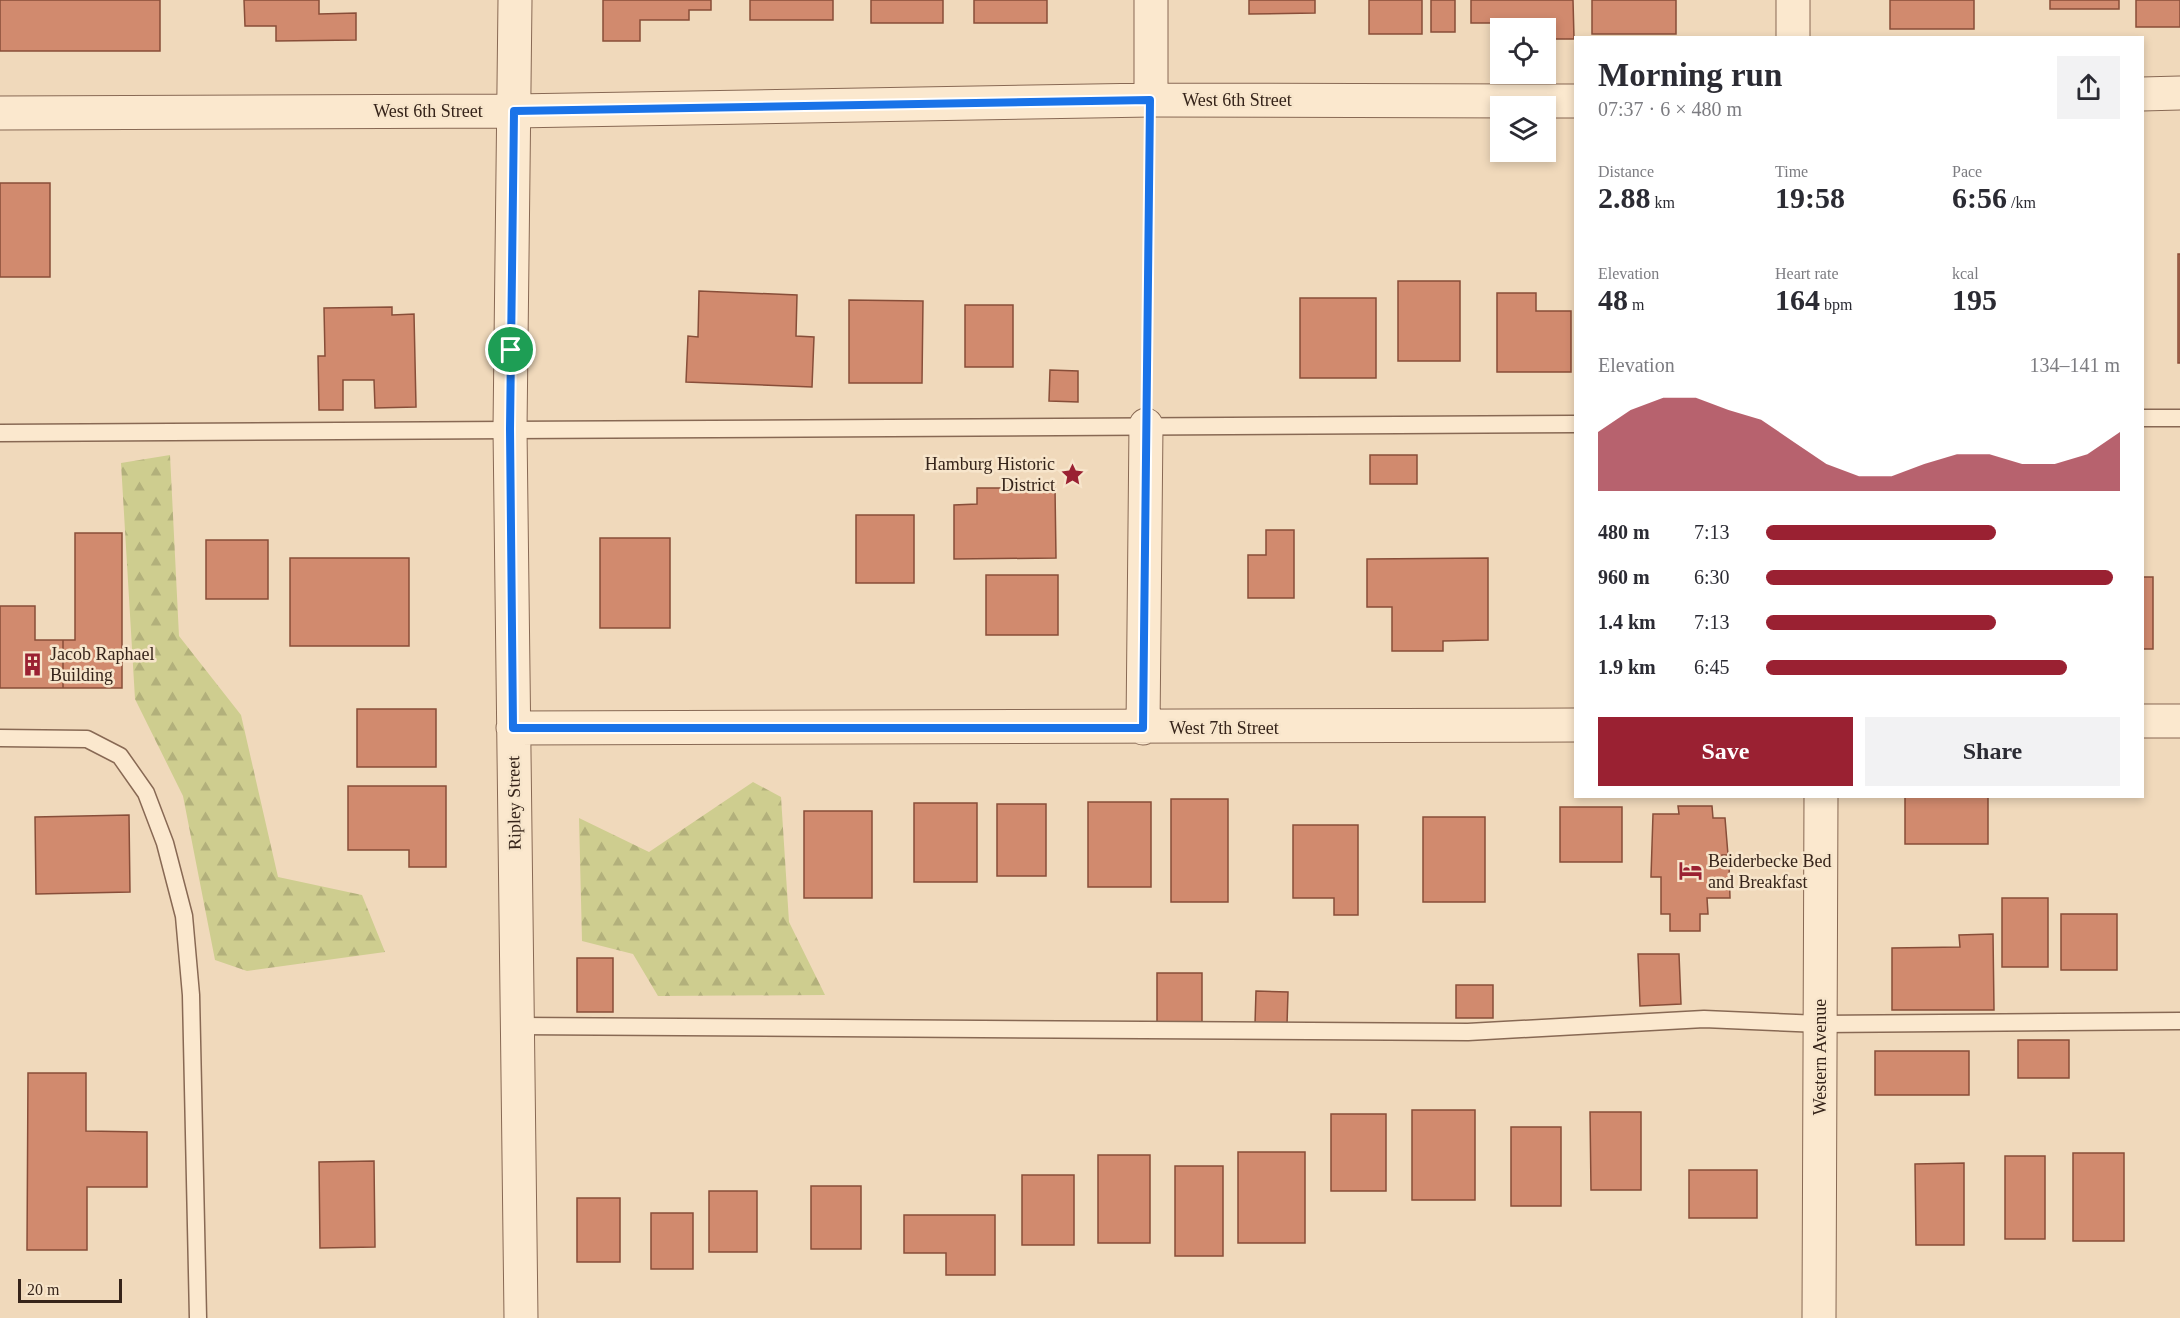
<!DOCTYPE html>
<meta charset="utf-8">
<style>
:root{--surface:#fff;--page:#f2f2f3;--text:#2b2b33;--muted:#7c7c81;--accent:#9a2132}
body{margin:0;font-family:Georgia,serif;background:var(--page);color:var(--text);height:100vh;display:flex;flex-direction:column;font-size:22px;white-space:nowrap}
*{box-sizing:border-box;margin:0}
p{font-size:20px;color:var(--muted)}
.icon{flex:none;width:33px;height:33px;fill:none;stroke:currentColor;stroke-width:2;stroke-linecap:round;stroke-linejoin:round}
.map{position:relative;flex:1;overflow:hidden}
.panel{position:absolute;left:1574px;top:36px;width:570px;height:762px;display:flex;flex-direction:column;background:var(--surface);border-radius:0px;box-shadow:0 3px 9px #0003}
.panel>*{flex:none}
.buttons{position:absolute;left:1490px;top:18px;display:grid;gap:12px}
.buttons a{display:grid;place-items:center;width:66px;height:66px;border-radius:0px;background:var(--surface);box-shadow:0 3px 9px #0003;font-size:30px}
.scale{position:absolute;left:18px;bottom:15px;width:104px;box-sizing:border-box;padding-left:6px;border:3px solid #36241a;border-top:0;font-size:16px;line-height:21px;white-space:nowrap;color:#36241a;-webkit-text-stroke:4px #f7e5cb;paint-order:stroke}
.pin{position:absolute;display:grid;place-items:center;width:51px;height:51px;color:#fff;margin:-26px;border:3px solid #fff;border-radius:50%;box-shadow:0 2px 6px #0007}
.round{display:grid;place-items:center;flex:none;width:63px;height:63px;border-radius:0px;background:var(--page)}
.overview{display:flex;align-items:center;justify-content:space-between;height:102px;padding:0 24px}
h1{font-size:33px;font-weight:700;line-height:45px}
.figures{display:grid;grid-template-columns:repeat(3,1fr);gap:9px;height:102px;padding:6px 24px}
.figures div{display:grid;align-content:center}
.figures b{font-size:30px;font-weight:700}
.figures small{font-size:16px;font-weight:400}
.figures p{font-size:16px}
.chart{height:168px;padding:12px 24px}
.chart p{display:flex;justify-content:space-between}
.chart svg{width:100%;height:108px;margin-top:6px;fill:var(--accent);opacity:.7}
.button{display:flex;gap:12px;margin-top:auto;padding:12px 24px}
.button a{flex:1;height:69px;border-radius:0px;background:var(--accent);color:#fff;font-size:24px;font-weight:700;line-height:69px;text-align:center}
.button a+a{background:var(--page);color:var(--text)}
ul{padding:0 24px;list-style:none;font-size:20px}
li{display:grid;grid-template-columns:96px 72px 1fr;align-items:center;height:45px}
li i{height:15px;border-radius:8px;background:var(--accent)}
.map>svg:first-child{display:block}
.forest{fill:url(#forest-firs)}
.building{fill:#d18a6e;stroke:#884e39;stroke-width:1.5}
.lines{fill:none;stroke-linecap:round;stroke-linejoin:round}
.service-casing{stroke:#886954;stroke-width:19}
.minor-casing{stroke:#886954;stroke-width:35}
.path{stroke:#886954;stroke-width:4;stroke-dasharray:4.5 3;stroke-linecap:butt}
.service{stroke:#fbe8ce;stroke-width:16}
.minor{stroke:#fbe8ce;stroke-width:33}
.route-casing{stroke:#fff;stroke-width:12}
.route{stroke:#1a73e8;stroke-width:8}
.labels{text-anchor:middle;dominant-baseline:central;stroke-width:5;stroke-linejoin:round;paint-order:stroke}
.street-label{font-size:18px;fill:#36241a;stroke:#f7e5cb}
.poi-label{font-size:18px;fill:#36241a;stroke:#f7e5cb;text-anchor:start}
</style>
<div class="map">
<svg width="2180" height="1318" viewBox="0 0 2180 1318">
<defs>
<pattern id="forest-firs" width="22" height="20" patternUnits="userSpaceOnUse" patternTransform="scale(1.5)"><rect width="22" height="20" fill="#cecd8f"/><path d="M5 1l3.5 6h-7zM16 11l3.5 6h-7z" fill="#b2b07b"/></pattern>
</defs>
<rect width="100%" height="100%" fill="#f0d9bb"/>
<path class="forest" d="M 170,455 L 179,636 L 241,715 L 278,877 L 362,895 L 385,952 L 247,971 L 215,960 L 183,796 L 135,699 L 121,463 Z
M 753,782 L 781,797 L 789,922 L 825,995 L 658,996 L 633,954 L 582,941 L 579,818 L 649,852 Z"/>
<path class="building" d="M 0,0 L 160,0 L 160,51 L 0,51 Z
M 244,0 L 319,0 L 319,14 L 356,13 L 356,40 L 276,41 L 276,26 L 245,26 Z
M 603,0 L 711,0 L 711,10 L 689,10 L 689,20 L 640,20 L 640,41 L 603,41 Z
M 750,0 L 833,0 L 833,20 L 750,20 Z
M 871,0 L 943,0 L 943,23 L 871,23 Z
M 974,0 L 1047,0 L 1047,23 L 974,23 Z
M 1249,0 L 1315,0 L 1315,13 L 1249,14 Z
M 1369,0 L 1422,0 L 1422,34 L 1369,34 Z
M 1431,0 L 1455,0 L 1455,32 L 1431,32 Z
M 1471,0 L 1573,0 L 1574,39 L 1545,39 L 1545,28 L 1500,28 L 1500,40 L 1495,40 L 1495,23 L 1471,23 Z
M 1592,0 L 1676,0 L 1676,34 L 1592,34 Z
M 1890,0 L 1974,0 L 1974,29 L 1890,29 Z
M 2050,0 L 2119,0 L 2119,9 L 2050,9 Z
M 2136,0 L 2180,0 L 2180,27 L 2136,27 Z
M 0,183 L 50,183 L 50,277 L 0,277 Z
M 2178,254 L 2180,254 L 2180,363 L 2178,363 Z
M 1398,281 L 1460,281 L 1460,361 L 1398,361 Z
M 699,291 L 797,295 L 796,336 L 814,337 L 812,387 L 686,382 L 688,336 L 698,337 Z
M 1497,293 L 1536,293 L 1536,311 L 1571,311 L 1571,372 L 1497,372 Z
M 1300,298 L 1376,298 L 1376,378 L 1300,378 Z
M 849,300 L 923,301 L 922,383 L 849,383 Z
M 965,305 L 1013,305 L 1013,367 L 965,367 Z
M 392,307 L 392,315 L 414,314 L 416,407 L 375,408 L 374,380 L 343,380 L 343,410 L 319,410 L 318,356 L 325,356 L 324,308 Z
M 1050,370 L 1078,371 L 1078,402 L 1049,401 Z
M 1370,455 L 1417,455 L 1417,484 L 1370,484 Z
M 977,488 L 1055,488 L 1056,558 L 954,559 L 954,505 L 977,504 Z
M 856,515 L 914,515 L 914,583 L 856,583 Z
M 1266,530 L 1294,530 L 1294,598 L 1248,598 L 1248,555 L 1266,555 Z
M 75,533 L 122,533 L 122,688 L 63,688 L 63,640 L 75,640 Z
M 600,538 L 670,538 L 670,628 L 600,628 Z
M 206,540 L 268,540 L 268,599 L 206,599 Z
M 290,558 L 409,558 L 409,646 L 290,646 Z
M 1488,558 L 1488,640 L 1443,641 L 1443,651 L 1392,651 L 1392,607 L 1367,607 L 1367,559 Z
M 986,575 L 1058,575 L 1058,635 L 986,635 Z
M 2142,577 L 2153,577 L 2153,649 L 2142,649 Z
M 0,606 L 35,606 L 35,640 L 63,640 L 63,688 L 0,688 Z
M 357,709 L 436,709 L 436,767 L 357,767 Z
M 348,786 L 446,786 L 446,867 L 409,867 L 409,850 L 348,850 Z
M 1905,796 L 1988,796 L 1988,844 L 1905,844 Z
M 1171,799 L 1228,799 L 1228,902 L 1171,902 Z
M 1088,802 L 1151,802 L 1151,887 L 1088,887 Z
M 914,803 L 977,803 L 977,882 L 914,882 Z
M 997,804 L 1046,804 L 1046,876 L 997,876 Z
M 1678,806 L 1712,806 L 1713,818 L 1725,818 L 1728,855 L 1722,855 L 1722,864 L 1729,864 L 1730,898 L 1707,898 L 1708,914 L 1700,914 L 1700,931 L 1670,931 L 1670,914 L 1661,914 L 1661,877 L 1651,877 L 1653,814 L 1679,814 Z
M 1560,807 L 1622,807 L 1622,862 L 1560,862 Z
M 804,811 L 872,811 L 872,898 L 804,898 Z
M 129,815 L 130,892 L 36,894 L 35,817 Z
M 1423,817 L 1485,817 L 1485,902 L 1423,902 Z
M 1293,825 L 1358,825 L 1358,915 L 1334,915 L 1334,898 L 1293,898 Z
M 2002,898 L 2048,898 L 2048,967 L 2002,967 Z
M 2061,914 L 2117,914 L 2117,970 L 2061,970 Z
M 1993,934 L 1994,1010 L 1892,1010 L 1892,948 L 1960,947 L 1959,935 Z
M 1638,954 L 1679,954 L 1681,1004 L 1640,1006 Z
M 577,958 L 613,958 L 613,1012 L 577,1012 Z
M 1157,973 L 1202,973 L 1202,1023 L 1157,1023 Z
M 1456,985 L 1493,985 L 1493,1018 L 1456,1018 Z
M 1256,991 L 1288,992 L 1287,1025 L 1255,1024 Z
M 2018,1040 L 2069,1040 L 2069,1078 L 2018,1078 Z
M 1875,1051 L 1969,1051 L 1969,1095 L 1875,1095 Z
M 28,1073 L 86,1073 L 86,1131 L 147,1132 L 147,1187 L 87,1187 L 87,1250 L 27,1250 Z
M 1412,1110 L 1475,1110 L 1475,1200 L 1412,1200 Z
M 1590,1112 L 1641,1112 L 1641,1190 L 1591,1190 Z
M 1331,1114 L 1386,1114 L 1386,1191 L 1331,1191 Z
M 1511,1127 L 1561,1127 L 1561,1206 L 1511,1206 Z
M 1238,1152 L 1305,1152 L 1305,1243 L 1238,1243 Z
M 2073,1153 L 2124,1153 L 2124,1241 L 2073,1241 Z
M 1098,1155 L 1150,1155 L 1150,1243 L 1098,1243 Z
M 2005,1156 L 2045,1156 L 2045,1239 L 2005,1239 Z
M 374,1161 L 375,1247 L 320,1248 L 319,1162 Z
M 1964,1163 L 1964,1245 L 1916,1245 L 1915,1164 Z
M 1175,1166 L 1223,1166 L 1223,1256 L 1175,1256 Z
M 1689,1170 L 1757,1170 L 1757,1218 L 1689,1218 Z
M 1022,1175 L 1074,1175 L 1074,1245 L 1022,1245 Z
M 811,1186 L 861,1186 L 861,1249 L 811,1249 Z
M 709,1191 L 757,1191 L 757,1252 L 709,1252 Z
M 577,1198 L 620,1198 L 620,1262 L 577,1262 Z
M 651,1213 L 693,1213 L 693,1269 L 651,1269 Z
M 904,1215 L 995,1215 L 995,1275 L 946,1275 L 946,1253 L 904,1253 Z"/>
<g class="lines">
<defs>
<path id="service" d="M 2142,418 L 2180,418
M 0,433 L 1575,424
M 0,738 L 87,739 L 120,756 L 146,793 L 165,843 L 184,916 L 191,995 L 198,1318
M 517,1026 L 1468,1032 L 1704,1019 L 1820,1024 L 2180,1021"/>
<path id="minor" d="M 515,0 L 510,429 L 521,1318
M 1151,0 L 1151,100
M 1793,38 L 1793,0
M 2142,94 L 2180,93
M 0,113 L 514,111 L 1151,100 L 1575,101
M 2142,721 L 2180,721
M 513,728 L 1575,725
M 1143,728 L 1146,425
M 1819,1318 L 1821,796"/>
</defs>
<use href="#service" class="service-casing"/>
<use href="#minor" class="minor-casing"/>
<path class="path" d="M 1147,393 L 1150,134"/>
<use href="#service" class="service"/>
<use href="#minor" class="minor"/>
</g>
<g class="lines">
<defs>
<path id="route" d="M 1150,100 L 1143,728 L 513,728 L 510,429 L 514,111 Z"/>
</defs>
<use href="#route" class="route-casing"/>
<use href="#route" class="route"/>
</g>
<defs>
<symbol id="sight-bare" viewBox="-9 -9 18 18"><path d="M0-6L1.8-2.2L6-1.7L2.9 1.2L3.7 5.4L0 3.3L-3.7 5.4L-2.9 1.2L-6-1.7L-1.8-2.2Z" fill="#9a2132" stroke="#f7e5cb" stroke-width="2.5" paint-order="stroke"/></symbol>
<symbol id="building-bare" viewBox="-9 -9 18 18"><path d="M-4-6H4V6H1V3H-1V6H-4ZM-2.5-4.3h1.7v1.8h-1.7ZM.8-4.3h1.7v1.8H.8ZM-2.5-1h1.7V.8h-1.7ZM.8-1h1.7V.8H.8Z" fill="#9a2132" stroke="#f7e5cb" stroke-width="2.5" paint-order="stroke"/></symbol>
<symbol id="hotel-bare" viewBox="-9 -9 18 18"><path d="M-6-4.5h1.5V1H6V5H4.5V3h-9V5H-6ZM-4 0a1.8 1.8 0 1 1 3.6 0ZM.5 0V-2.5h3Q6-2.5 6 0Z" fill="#9a2132" stroke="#f7e5cb" stroke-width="2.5" paint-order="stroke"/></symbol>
</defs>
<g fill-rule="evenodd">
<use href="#sight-bare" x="1056" y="458" width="33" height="33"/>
<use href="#building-bare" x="16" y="648" width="33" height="33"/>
<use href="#hotel-bare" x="1674" y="854" width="33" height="33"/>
</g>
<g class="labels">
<g class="street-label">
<text x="1237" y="100">West 6th Street</text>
<text x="428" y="111">West 6th Street</text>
<text x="1224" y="728">West 7th Street</text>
<text transform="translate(514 803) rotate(-91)">Ripley Street</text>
<text transform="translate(1820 1057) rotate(-90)">Western Avenue</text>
</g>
<g class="poi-label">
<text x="1055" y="464" text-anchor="end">Hamburg Historic<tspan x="1055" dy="21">District</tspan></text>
<text x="50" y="654">Jacob Raphael<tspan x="50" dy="21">Building</tspan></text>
<text x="1708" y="861">Beiderbecke Bed<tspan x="1708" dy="21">and Breakfast</tspan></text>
</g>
</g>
</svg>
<div class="buttons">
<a><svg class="icon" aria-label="locate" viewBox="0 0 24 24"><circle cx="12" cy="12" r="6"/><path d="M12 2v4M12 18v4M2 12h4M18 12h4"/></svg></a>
<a><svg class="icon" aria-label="layers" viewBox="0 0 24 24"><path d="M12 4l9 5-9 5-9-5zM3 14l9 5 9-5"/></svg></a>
</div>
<div class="scale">20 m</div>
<div class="pin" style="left:511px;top:350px;background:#1e9e55"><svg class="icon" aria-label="arrive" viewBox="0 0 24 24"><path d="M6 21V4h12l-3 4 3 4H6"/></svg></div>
<section class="panel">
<div class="overview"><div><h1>Morning run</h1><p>07:37 · 6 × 480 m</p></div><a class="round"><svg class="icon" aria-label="share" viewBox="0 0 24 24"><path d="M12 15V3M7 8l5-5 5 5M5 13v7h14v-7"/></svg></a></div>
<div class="figures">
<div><p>Distance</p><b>2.88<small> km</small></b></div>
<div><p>Time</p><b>19:58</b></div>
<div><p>Pace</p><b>6:56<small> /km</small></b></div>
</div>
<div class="figures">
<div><p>Elevation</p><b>48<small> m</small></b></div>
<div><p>Heart rate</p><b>164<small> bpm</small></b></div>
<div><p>kcal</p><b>195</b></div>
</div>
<div class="chart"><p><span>Elevation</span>134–141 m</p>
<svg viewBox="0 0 160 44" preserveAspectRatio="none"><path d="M0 44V20L10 11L20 6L30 6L40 11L50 15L60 24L70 33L80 38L90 38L100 33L110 29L120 29L130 33L140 33L150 29L160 20V44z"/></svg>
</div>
<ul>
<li><b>480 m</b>7:13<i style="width:65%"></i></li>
<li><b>960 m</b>6:30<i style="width:98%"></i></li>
<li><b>1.4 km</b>7:13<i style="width:65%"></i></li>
<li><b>1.9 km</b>6:45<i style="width:85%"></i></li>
</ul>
<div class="button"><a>Save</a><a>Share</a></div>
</section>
</div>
